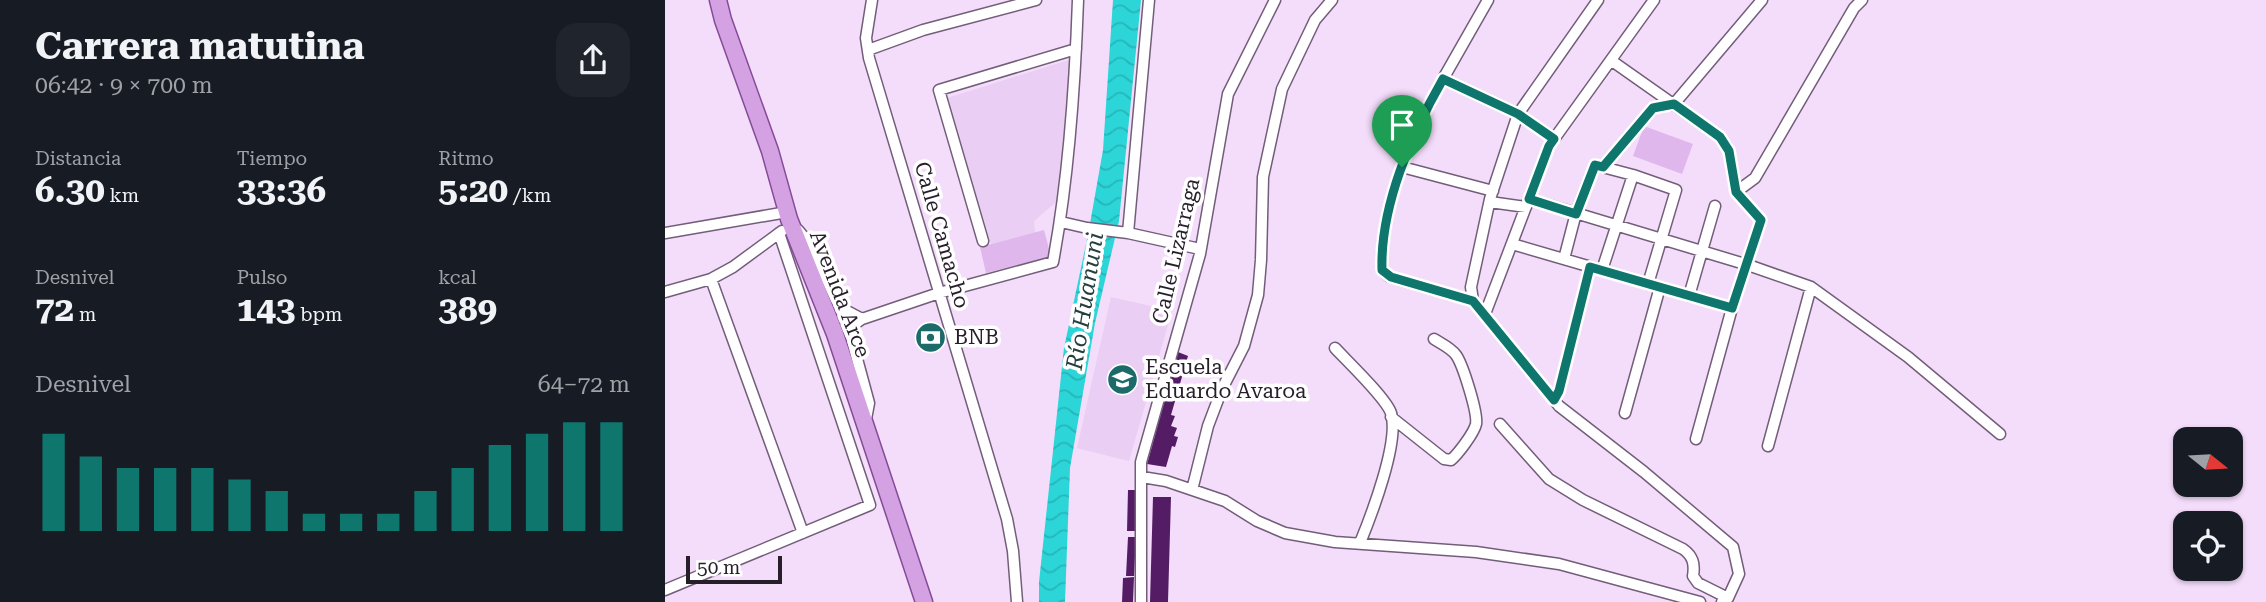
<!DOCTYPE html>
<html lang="es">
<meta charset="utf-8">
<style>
:root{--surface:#171b24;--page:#20242c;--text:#f1f3f6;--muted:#9ea1a6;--accent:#0f766e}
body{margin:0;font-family:"Roboto Serif",serif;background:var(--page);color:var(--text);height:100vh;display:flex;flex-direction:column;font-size:26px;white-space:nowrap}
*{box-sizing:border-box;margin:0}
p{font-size:23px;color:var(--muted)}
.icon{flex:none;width:38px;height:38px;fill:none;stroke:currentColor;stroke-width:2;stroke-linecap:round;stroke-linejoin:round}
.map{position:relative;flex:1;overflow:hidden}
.drawer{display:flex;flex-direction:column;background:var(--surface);width:665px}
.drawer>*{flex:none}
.needle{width:46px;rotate:108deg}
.fabs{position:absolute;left:1508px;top:427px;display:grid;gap:14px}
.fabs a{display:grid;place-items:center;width:70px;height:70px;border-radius:14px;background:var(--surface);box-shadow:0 2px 5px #0004;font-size:35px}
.scale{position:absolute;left:21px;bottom:18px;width:96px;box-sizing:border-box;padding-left:7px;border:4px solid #261e29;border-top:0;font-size:19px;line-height:24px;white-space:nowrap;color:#261e29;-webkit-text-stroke:5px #fff;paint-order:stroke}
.pin{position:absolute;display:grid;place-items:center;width:60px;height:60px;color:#fff;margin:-72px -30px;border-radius:50% 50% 50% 0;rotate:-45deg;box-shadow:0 0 7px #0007}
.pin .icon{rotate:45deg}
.round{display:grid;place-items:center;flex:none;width:74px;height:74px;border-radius:21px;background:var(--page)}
.head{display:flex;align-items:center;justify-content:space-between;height:119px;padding:0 35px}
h1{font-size:38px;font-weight:700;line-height:52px}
.figures{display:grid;grid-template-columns:repeat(3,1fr);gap:10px;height:119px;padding:7px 35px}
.figures div{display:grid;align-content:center}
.figures b{font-size:35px;font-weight:700}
.figures small{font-size:19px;font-weight:400}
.figures p{font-size:19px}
.chart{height:196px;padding:14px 35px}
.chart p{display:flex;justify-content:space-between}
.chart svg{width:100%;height:126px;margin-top:7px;stroke:var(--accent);stroke-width:6}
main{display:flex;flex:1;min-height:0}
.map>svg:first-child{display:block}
.built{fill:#eacef3}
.green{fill:#e0b7ed}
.water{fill:url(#water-waves)}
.building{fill:#541c64}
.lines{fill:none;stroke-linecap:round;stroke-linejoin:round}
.minor-casing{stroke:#725e79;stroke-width:13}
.primary-casing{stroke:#844b96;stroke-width:19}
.minor{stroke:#fff;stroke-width:10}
.primary{stroke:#d4a1e3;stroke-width:16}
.route-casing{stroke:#fff;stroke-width:14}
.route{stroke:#0f766e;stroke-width:9}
.labels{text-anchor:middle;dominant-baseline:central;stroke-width:7;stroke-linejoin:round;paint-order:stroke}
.street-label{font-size:21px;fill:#261e29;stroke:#fff}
.poi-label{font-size:21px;fill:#261e29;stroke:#fff;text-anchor:start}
.water-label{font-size:23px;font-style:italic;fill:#253f3f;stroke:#fff}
</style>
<main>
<section class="drawer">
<div class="head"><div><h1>Carrera matutina</h1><p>06:42 · 9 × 700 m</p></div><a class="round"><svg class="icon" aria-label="share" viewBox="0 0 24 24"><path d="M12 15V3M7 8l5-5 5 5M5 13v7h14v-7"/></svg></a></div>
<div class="figures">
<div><p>Distancia</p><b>6.30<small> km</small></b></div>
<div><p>Tiempo</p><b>33:36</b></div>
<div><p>Ritmo</p><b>5:20<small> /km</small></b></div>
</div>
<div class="figures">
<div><p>Desnivel</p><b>72<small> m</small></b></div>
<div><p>Pulso</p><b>143<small> bpm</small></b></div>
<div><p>kcal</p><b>389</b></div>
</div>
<div class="chart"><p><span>Desnivel</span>64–72 m</p>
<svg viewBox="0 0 160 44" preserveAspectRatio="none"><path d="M5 44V10M15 44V18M25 44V22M35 44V22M45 44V22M55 44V26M65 44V30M75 44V38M85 44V38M95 44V38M105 44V30M115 44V22M125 44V14M135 44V10M145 44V6M155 44V6"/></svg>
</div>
</section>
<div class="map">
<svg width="1601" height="602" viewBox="0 0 1601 602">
<defs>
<pattern id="water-waves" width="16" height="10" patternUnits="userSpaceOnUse" patternTransform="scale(1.75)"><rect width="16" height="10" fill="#2bd5d8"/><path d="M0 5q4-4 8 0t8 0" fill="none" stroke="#26b6b9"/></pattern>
</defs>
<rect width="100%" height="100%" fill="#f4dcfb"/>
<path class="built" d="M 407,59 L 391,202 L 369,221 L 370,233 L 326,244 L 282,98 Z
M 446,297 L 507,311 L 464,461 L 412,448 Z"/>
<path class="green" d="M 979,126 L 1028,144 L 1017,174 L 968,156 Z
M 379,230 L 386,256 L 321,273 L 315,247 Z"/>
<path class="water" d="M 448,0 L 476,0 L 454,221 L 430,323 L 405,468 L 400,602 L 374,602 L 374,582 L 399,348 L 423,235 L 438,150 Z"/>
<path class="building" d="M 513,352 L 523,356 L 506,415 L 510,416 L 506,426 L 512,428 L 509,436 L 513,437 L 510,447 L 507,446 L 501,467 L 482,464 Z
M 463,490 L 472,490 L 471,531 L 462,531 Z
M 488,497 L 506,497 L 503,602 L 485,602 Z
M 463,537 L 471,537 L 469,576 L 461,576 Z
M 469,577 L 468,602 L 457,602 L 458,578 Z"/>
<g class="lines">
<defs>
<path id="minor" d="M 207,0 L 201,38 L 204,58 L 342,519 L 348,551 L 352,602
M 823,0 L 778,79 L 853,114 L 889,139
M 933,0 L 853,114 L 825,199 L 806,287 L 808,301 L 894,406 L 979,472 L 1068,547 L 1074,574 L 1063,598 L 1057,602
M 203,50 L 258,30 L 371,0
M 778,79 C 747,134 715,206 717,270 L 725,277 L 808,301
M 737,167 L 828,191
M 938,167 L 988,108 L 1009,104 L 1097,0
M 1071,192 L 1090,178 L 1189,8 L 1197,0
M 864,199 L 1083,265 L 1146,287 L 1243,357 L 1335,434
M 825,202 L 861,207
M 396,222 L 422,228 L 463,233 L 484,0
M 133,230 L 147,247 L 171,300 L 178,309 L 197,319 L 274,293 L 388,262 C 404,176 410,87 413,0
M 0,233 L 122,212
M 463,233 L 535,249
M 318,241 L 274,90 L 411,49
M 847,244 L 1067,308 L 1096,220 L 1071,192 L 1064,151 L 1055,137 L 947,61
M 899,259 L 911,213 L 930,165 L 968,175 L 1011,190 L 983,284
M 937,270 L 968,175
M 46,279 L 138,533
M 0,292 L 46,279 L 68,267 L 117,231
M 1024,296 L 1050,206
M 820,314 L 884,146 L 989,0
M 197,319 L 187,326 L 185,333 L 204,403 L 201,419
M 670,348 C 683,362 721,398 726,413 C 735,441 706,516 695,543
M 889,400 L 894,391 L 925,267
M 960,413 L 995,287
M 726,417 L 779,459 L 786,460 C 793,454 809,433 811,424 C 813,413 798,365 791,355 C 786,348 777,344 769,339
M 835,424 L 884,479 L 918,500 L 1018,549 C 1028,556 1030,564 1028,576 L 1033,583 L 1063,598
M 1031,439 L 1067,308
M 1103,446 L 1146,287
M 477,477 L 501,481 L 560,501 L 592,521 L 620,533 L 670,542 L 811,552 L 894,564 L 1035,602
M 527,490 L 543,426 L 557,389 L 579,346 L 593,295 L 596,260 L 598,177 L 617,89 L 650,20 L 667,0
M 0,590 L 205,505 L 114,233
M 476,602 L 476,462 L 535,254 L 563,94 L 610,0"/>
<path id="primary" d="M 53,0 L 58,20 L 105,151 L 124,219 L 170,334 L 259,602"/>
</defs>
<use href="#minor" class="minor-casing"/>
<use href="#primary" class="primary-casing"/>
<use href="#minor" class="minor"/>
<use href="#primary" class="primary"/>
</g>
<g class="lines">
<defs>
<path id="route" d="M 778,79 L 853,114 L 889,139 L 884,146 L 864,199 L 911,214 L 930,165 L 938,167 L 988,108 L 1009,104 L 1055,137 L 1064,151 L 1071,192 L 1096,220 L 1067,308 L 925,267 L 894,391 L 889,400 L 808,301 L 726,277 L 717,270 C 715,206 747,133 778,79 Z"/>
</defs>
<use href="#route" class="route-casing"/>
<use href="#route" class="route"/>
</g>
<defs>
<symbol id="bank-disc" viewBox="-11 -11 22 22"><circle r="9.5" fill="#1d6a6b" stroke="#fff"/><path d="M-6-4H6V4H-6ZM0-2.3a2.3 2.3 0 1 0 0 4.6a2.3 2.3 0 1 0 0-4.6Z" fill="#fff"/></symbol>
<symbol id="school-disc" viewBox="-11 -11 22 22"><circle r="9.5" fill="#1d6a6b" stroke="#fff"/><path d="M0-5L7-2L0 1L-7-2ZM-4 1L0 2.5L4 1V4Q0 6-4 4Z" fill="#fff"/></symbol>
</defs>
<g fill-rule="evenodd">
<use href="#bank-disc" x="248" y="320" width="35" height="35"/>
<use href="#school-disc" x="440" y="362" width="35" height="35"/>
</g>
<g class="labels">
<g class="street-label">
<text transform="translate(277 235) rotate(74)">Calle Camacho</text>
<text transform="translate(511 251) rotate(-77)">Calle Lizarraga</text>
<text transform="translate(175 294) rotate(69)">Avenida Arce</text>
</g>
<g class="poi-label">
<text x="289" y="337">BNB</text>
<text x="480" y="367">Escuela<tspan x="480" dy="24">Eduardo Avaroa</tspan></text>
</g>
<g class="water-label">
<text transform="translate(420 301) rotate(-81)">Río Huanuni</text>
</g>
</g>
</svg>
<div class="fabs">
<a><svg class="needle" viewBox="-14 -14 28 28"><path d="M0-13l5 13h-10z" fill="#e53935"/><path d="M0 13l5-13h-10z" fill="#9ea1a6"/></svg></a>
<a><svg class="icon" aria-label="locate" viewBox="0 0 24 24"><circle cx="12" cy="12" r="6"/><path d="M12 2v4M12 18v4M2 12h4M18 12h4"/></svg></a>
</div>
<div class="scale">50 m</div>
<div class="pin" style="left:737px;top:167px;background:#1e9e55"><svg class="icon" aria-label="arrive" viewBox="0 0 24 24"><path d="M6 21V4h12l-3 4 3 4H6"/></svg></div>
</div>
</main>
